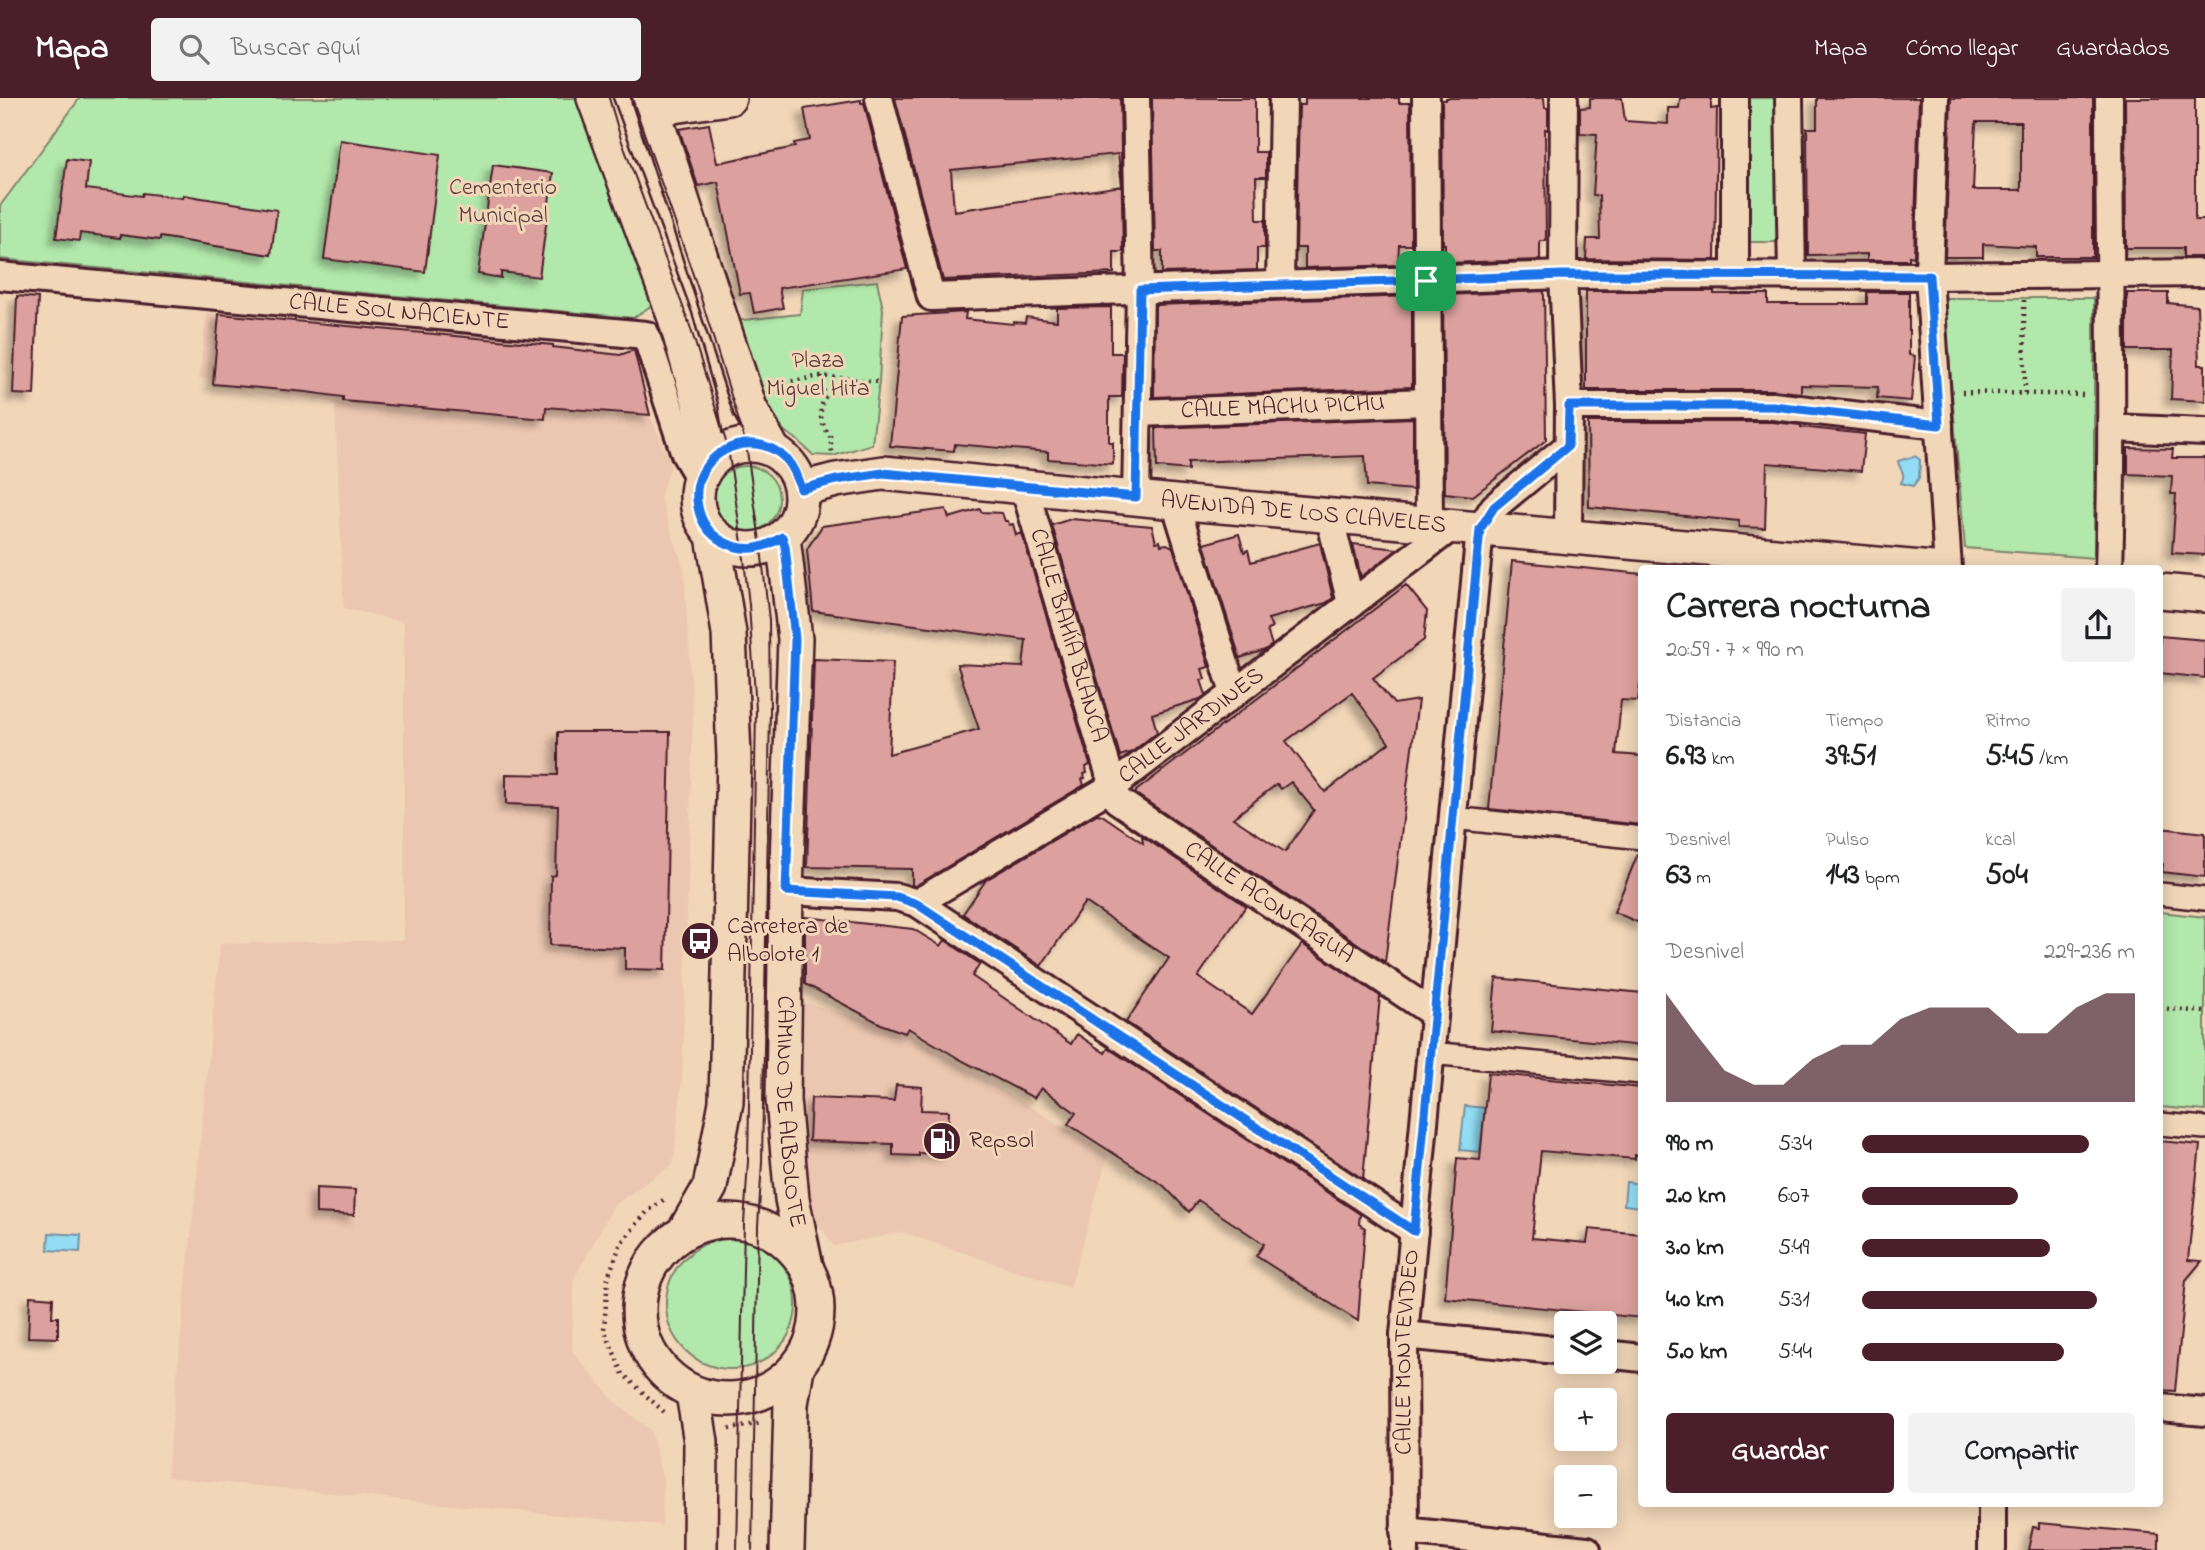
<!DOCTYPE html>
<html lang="es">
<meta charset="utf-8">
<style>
:root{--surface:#fff;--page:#f2f2f2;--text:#202124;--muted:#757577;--accent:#4a1f2b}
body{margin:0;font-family:"Indie Flower",sans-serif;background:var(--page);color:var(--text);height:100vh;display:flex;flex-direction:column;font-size:26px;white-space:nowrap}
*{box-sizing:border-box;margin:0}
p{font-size:23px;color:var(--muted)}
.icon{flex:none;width:38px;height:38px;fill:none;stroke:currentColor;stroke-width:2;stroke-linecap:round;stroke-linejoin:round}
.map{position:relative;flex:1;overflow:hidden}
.sheet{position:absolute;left:1638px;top:467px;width:525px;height:942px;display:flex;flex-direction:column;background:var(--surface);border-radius:7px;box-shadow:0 4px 18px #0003}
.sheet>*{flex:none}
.tools{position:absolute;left:1554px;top:1213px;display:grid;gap:14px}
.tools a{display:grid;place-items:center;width:63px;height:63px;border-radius:7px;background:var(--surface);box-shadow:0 4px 18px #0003;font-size:35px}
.pin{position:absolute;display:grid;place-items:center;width:60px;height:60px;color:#fff;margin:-30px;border-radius:14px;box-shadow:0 4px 10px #0006}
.round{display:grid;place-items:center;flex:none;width:74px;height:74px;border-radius:7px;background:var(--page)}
.overview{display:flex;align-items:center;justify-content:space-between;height:119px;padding:0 28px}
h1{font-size:38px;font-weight:700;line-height:52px}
.metrics{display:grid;grid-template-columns:repeat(3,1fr);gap:10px;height:119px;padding:7px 28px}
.metrics div{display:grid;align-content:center}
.metrics b{font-size:30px;font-weight:700}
.metrics small{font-size:19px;font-weight:400}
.metrics p{font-size:19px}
.chart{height:196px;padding:14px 28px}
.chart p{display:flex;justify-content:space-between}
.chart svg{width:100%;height:126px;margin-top:7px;fill:var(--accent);opacity:.7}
.primary-button{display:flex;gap:14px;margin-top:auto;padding:14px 28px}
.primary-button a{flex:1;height:80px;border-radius:7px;background:var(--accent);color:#fff;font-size:28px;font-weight:700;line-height:80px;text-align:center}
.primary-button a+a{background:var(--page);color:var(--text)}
ul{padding:0 28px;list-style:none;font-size:23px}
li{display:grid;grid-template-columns:112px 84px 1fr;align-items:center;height:52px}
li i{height:18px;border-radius:9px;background:var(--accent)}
header{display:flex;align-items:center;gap:42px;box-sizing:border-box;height:98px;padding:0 35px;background:var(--accent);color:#fff}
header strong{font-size:33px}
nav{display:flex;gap:38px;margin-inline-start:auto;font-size:24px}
.search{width:490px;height:63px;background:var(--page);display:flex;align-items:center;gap:18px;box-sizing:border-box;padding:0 24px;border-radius:7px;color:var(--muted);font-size:26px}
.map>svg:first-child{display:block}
.built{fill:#ebc6b0}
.green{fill:#b2e8ab;stroke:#7e846b;stroke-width:2}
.water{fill:#92ddf3;stroke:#7591a3;stroke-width:2}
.building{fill:#dca19e;stroke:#4a1f2b;stroke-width:2;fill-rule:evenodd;filter:url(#shadow)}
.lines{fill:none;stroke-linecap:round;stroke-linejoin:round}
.pedestrian-casing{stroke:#4a1f2b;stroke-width:26}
.minor-casing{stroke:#4a1f2b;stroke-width:32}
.tertiary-casing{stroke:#4a1f2b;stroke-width:38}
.path{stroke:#4a1f2b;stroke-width:4.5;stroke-dasharray:2 5;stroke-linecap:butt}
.pedestrian{stroke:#f1d6b8;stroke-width:21}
.minor{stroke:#f1d6b8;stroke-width:26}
.tertiary{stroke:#f1d6b8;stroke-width:33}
.tram{stroke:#4a1f2b;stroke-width:2}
.route-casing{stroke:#fff;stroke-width:14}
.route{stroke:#1a73e8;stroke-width:9}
.labels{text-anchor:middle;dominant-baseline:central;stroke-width:6;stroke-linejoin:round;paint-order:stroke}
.park-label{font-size:24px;fill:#5a3d3e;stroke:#f1d6b8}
.street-label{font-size:24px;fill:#4a1f2b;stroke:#f1d6b8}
.poi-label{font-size:24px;fill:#4a1f2b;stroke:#f1d6b8;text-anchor:start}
</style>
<header>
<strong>Mapa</strong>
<div class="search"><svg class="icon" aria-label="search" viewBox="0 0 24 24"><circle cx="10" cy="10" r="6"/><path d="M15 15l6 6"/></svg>Buscar aquí</div>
<nav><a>Mapa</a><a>Cómo llegar</a><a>Guardados</a></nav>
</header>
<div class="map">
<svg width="2205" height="1452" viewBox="0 0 2205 1452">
<defs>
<filter id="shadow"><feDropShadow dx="-6" dy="6" stdDeviation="3.5" flood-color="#0004"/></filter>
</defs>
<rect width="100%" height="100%" fill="#f1d6b8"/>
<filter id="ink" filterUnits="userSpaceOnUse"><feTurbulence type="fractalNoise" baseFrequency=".0143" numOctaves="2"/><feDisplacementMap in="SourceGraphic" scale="14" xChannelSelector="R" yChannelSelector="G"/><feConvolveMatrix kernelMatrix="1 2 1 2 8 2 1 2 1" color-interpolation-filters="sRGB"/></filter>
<g filter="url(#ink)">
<path class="built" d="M 207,215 L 621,250 L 671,366 L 660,399 L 684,472 L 693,615 L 682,980 L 673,1066 L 614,1107 L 574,1181 L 572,1253 L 615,1304 L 650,1332 L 663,1382 L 662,1427 L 167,1379 L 220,846 L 404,842 L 404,524 L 344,510 L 335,305 L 199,280 Z
M 800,903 L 903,932 L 1108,1056 L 1070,1190 L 901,1134 L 834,1148 L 812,1117 L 796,1030 Z"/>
<path class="green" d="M 80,0 L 579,0 L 655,205 L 633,220 L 0,161 L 0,108 Z
M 1747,0 L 1776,0 L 1777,144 L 1749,144 Z
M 877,183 L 883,211 L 879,284 L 872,346 L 833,358 L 813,357 L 795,340 L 784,333 L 771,329 L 733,223 L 800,216 L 803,191 Z
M 2094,200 L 2094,460 L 1965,450 L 1944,200 Z
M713 401a33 33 0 1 1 66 0a33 33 0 1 1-66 0Z
M 2160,814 L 2205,819 L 2205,1013 L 2160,1009 Z
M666 1206a65 65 0 1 1 130 0a65 65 0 1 1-130 0Z"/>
<path class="water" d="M 1915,358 L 1920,362 L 1919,380 L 1913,388 L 1901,385 C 1907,374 1899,372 1898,363 Z
M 1465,1008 L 1485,1010 L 1480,1054 L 1460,1052 Z
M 1626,1084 L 1641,1086 L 1641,1109 L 1624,1107 Z
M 49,1135 L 81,1137 L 80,1154 L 48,1152 Z"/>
<path class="building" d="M 895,0 L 1120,0 L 1123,154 L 1114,154 L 1114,175 L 943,182 ZM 1118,56 L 1122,88 L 954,113 L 951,72 Z
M 1152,0 L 1255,0 L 1255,54 L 1266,54 L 1266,79 L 1256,79 L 1257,122 L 1265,122 L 1265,150 L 1257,150 L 1257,172 L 1162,175 L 1162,153 L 1155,153 Z
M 1305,0 L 1399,0 L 1399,5 L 1410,5 L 1411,147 L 1399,147 L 1398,167 L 1305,170 L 1305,150 L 1296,150 L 1299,7 L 1305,7 Z
M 1446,0 L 1544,0 L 1545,10 L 1548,10 L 1548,32 L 1545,31 L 1546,143 L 1540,143 L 1540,162 L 1445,165 L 1445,146 L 1443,146 L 1442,2 L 1446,2 Z
M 1590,0 L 1622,0 L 1625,23 L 1668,26 L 1668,10 L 1679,10 L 1680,0 L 1711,0 L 1711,11 L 1717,10 L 1715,162 L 1586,161 L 1587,141 L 1600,141 L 1599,98 L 1593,97 L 1597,36 L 1580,35 L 1580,10 L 1590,9 Z
M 1817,0 L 1919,0 L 1914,159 L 1909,158 L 1909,162 L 1867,162 L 1867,156 L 1808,157 L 1807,30 L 1817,30 Z
M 1951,0 L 2093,0 L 2093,159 L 2036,159 L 2036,149 L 1983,146 L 1983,159 L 1945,159 ZM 1976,24 L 2021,24 L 2021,92 L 1973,92 Z
M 2125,0 L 2195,0 L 2195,122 L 2205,122 L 2205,159 L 2183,159 L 2183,150 L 2126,150 Z
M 861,2 L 861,5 L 864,5 L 907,171 L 779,190 L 783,210 L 754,215 L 750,195 L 740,196 L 718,84 L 698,88 L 679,31 L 709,26 L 717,65 L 795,49 L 794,45 L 810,42 L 804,11 Z
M 340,42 L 440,57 L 425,174 L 324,161 Z
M 67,61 L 89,64 L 86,91 L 142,98 L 143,95 L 183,100 L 183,97 L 277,112 L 271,157 L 160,139 L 160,142 L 120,137 L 120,140 L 80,135 L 79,143 L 56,140 Z
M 493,67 L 553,75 L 539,179 L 501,174 L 501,180 L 478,176 Z
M 1544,193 L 1546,342 L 1473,398 L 1445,395 L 1443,197 Z
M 1586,193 L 1714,193 L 1714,196 L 1768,196 L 1768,206 L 1867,206 L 1867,194 L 1909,194 L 1909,257 L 1915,258 L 1911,303 L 1877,300 L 1878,289 L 1801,287 L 1801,295 L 1773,292 L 1586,292 Z
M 2127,195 L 2168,195 L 2168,205 L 2197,208 L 2199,267 L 2205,267 L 2205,303 L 2171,301 L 2173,252 L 2127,252 Z
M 17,198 L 38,200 L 34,297 L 13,296 Z
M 1412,198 L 1412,289 L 1154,299 L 1155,207 Z
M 1111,209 L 1111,255 L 1123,255 L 1122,299 L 1109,299 L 1109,344 L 1113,344 L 1113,366 L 1048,361 L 1048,354 L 955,346 L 954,353 L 890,348 L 902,218 L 966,214 L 965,221 L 1013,226 L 1013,224 L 1025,225 L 1026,219 L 1057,223 L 1057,210 Z
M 219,216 L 553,247 L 553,249 L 620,257 L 634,252 L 650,317 L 546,309 L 545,321 L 343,303 L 343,299 L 306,294 L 213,286 Z
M 1413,320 L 1413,392 L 1367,388 L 1365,358 L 1188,364 L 1188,372 L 1157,369 L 1156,330 Z
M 1588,324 L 1772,324 L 1801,327 L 1801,329 L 1865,336 L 1861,373 L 1767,365 L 1765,430 L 1739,429 L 1739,423 L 1589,409 Z
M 2128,350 L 2173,351 L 2172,360 L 2205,360 L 2205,457 L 2172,455 L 2176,396 L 2171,396 L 2172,378 L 2128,376 Z
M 946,411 L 949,420 L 980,411 L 981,414 L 1002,415 L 1005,423 L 1008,423 L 1009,427 L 1013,426 L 1016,437 L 1022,435 L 1090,667 L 1086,669 L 1087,675 L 1084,676 L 1085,680 L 1082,681 L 1084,687 L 915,788 L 912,787 L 912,771 L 807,769 L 814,561 L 893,564 L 889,656 L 979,631 L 957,566 L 1023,569 L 1026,542 L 813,513 L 807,451 L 822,428 Z
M 1071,421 L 1152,428 L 1156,444 L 1160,443 L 1161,447 L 1167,446 L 1173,449 L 1209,569 L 1202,571 L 1205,581 L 1201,582 L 1206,597 L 1200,601 L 1152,616 L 1157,634 L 1132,654 L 1120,658 L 1052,427 Z
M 1239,436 L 1244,454 L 1248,452 L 1251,464 L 1320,445 L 1333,500 L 1326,505 L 1268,521 L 1272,530 L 1267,532 L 1272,547 L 1265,552 L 1240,560 L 1204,446 Z
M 1353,446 L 1398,451 L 1361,479 Z
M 1512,463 L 1642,476 L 1642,570 L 1638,603 L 1621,602 L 1616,656 L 1642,658 L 1642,727 L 1489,711 Z
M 1406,487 L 1427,513 L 1424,542 L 1373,580 L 1394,606 L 1418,602 L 1385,864 L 1136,696 L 1136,693 ZM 1352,595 L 1389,645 L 1325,694 L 1286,643 ZM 1291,684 L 1314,712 L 1285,754 L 1233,720 L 1277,686 L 1281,691 Z
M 2160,538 L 2205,542 L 2205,580 L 2160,575 Z
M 558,634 L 670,634 L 665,872 L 625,871 L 625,850 L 550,847 L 551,778 L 556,777 L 558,708 L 506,706 L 506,676 L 558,677 Z
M 1097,716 L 1102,717 L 1143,745 L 1142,738 L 1246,808 L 1198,879 L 1252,916 L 1302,846 L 1380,898 L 1363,1081 L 1126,924 L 1169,860 L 1085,804 L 1041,868 L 963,816 L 986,782 Z
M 2160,730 L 2205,735 L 2205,779 L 2162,774 L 2163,766 L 2160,765 Z
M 1639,753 L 1642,753 L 1642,826 L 1614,814 Z
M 805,819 L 913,831 L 941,848 L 945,842 L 980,866 L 972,878 L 1071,946 L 1077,936 L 1105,955 L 1108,950 L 1360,1116 L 1359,1126 L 1365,1130 L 1358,1223 L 1256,1158 L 1264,1146 L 1198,1102 L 1189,1114 L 1164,1088 L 1068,1026 L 1076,1015 L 1041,990 L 1034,1000 L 961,962 L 908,930 L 905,935 L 883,927 L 805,886 Z
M 1496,880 L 1642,895 L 1642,948 L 1491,933 Z
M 1488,975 L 1642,990 L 1642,1057 L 1635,1057 L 1635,1061 L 1541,1053 L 1532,1140 L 1587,1145 L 1589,1131 L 1642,1136 L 1642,1220 L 1445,1200 L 1457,1060 L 1480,1062 Z
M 896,987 L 922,989 L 921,1012 L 949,1013 L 947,1056 L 919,1055 L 919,1058 L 893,1057 L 893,1046 L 809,1043 L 811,1000 L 894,1003 Z
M 2160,1043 L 2200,1047 L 2188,1162 L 2202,1163 L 2186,1182 L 2175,1293 L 2160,1292 Z
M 316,1090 L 355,1092 L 354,1117 L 316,1115 Z
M 30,1198 L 53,1200 L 52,1219 L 58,1219 L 58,1240 L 28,1239 Z
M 2039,1425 L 2159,1436 L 2159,1452 L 2028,1452 L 2033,1429 L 2039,1430 Z"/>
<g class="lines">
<defs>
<path id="pedestrian" d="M 1453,720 L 1642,740
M 2160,796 L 2205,801
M 1430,955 L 1642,975
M 2160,1026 L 2205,1030"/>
<g id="minor">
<path d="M 879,0 L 931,199 L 1563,177 L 1929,178 L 2205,175"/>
<path d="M 1136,0 L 1140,192 L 1136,399"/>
<path d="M 1426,0 L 1429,426"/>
<path d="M 1564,0 L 1563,177 L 1569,308 L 1568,439"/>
<path d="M 1789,0 L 1792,178"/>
<path d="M 1935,0 L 1929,178 L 1948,471"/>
<path d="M 2109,0 C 2109,157 2114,314 2109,471"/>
<path id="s1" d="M 0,178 L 646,237 L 685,356 L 699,380"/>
<path d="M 1735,178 L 1735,0"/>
<path d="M 1280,187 L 1283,0"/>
<path d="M 1569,308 L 1773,308 L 1939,327"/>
<path id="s2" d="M 1138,315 L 1428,304"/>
<path d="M 2112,330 L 2205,334"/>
<path id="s3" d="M 1024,388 L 1117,702 L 1434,916"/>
<path d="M 1175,404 L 1234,595"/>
<path d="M 1329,417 L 1351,505"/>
<path d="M 786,793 L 897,799 L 917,805 L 1414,1133"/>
<path id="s4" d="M 917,805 L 1113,688 L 1453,428"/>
<path d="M 1404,1237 L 1566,1253"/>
<path d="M 1605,1256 L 1642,1260"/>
<path d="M 2160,1310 L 2205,1314"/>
<path d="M 1404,1433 L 1587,1452"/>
<path id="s5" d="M 1405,1452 L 1404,1237 L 1480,431 L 1494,409 L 1568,348"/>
<path d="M 1992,1452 L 1992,1405"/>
</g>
<g id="tertiary">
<path d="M 594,0 L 675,220 L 700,307 L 705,339 L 704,370"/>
<path d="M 649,0 L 750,310 L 773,352"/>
<path d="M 653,11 L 729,0"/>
<circle cx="749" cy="399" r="52"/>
<path id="s6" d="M 801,391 L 836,382 L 883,375 L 1175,404 L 1933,471"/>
<path id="s7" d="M 783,439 L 795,541 L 786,793 L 783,1002 L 792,1101 L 806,1168"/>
<path d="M 2160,493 L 2205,497"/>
<circle cx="728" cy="1212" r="89"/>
<path d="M 684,1134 L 710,1089 L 726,1004 L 734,659 L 729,535 L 713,438"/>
<path d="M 693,1295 L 701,1344 L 700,1452"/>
<path d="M 787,1452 L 791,1306 L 797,1270"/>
</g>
</defs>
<use href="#pedestrian" class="pedestrian-casing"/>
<use href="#minor" class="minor-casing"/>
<use href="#tertiary" class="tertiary-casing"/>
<path class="path" d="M 2024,202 L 2025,296
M 821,278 L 825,299 L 821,309 L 821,319 L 824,329 L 830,338 L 832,354
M 771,287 L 821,278 L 879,284
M 1962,294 L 2086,297
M 2160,910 L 2205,914
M 664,1314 L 623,1276 L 604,1231 L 608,1179 L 621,1145 L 647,1114 L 666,1100
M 729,1331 L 762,1325"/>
<use href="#pedestrian" class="pedestrian"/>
<use href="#minor" class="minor"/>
<use href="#tertiary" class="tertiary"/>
<path class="tram" d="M 609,0 L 621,41 L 689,225 L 728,350 L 743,452 L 749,507 L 756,612 L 748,1063 L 744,1126 L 737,1452
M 632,0 L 699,194 L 746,346 L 761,450 L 769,522 L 770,612 L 762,1064 L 758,1128 L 752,1452"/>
</g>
</g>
<g class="lines" filter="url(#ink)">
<defs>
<path id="route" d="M 1563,177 L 1929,178 L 1939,327 L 1773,308 L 1569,308 L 1568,348 L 1494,409 L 1480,431 L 1414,1133 L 917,806 L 897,799 L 786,793 L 795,541 L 785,448 L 782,439 C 762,452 743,455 722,443 C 708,435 701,424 698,409 C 687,358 751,324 787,362 C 794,370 798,381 801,391 L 836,382 L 883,375 L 1136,399 L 1140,192 Z"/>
</defs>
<use href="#route" class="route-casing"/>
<use href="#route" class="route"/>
</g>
<defs>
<symbol id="bus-disc" viewBox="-11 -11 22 22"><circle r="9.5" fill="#4a1f2b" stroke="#f1d6b8"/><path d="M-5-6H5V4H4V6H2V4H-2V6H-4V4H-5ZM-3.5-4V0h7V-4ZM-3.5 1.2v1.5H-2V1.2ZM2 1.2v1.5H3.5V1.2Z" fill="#fff"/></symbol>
<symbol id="fuel-disc" viewBox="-11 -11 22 22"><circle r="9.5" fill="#4a1f2b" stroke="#f1d6b8"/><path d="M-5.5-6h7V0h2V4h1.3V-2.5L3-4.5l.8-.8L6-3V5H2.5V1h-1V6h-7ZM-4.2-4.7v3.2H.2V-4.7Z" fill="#fff"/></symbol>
</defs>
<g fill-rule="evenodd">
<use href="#bus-disc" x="678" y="821" width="44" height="44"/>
<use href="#fuel-disc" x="920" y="1021" width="44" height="44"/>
</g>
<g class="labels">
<g class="park-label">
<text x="503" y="90">Cementerio<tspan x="503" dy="28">Municipal</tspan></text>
<text x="818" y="263">Plaza<tspan x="818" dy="28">Miguel Hita</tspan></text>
</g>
<g class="street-label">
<text stroke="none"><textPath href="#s1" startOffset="401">CALLE SOL NACIENTE</textPath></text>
<text stroke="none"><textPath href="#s2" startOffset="145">CALLE MACHU PICHU</textPath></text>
<text stroke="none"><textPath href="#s6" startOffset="506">AVENIDA DE LOS CLAVELES</textPath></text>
<text stroke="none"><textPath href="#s3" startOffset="156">CALLE BAHÍA BLANCA</textPath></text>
<text stroke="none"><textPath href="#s4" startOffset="327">CALLE JARDINES</textPath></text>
<text stroke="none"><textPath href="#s3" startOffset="511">CALLE ACONCAGUA</textPath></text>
<text stroke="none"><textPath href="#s7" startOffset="576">CAMINO DE ALBOLOTE</textPath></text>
<text stroke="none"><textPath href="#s5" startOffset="198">CALLE MONTEVIDEO</textPath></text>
</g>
<g class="poi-label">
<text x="727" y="829">Carretera de<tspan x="727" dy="28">Albolote 1</tspan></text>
<text x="969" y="1043">Repsol</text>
</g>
</g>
</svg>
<div class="tools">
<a><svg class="icon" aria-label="layers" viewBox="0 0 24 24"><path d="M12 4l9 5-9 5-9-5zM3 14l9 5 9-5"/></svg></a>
<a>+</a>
<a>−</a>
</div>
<div class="pin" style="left:1426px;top:183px;background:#1e9e55"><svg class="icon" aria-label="arrive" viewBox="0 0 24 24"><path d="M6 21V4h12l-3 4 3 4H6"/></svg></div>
<section class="sheet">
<div class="overview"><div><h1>Carrera nocturna</h1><p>20:59 · 7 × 990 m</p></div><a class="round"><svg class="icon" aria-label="share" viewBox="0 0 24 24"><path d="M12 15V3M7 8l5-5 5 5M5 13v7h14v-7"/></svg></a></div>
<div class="metrics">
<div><p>Distancia</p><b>6.93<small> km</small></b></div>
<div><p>Tiempo</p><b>39:51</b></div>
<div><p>Ritmo</p><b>5:45<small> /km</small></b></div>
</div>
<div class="metrics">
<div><p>Desnivel</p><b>63<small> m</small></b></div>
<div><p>Pulso</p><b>143<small> bpm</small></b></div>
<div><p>kcal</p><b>504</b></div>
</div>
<div class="chart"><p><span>Desnivel</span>229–236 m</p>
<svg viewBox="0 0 160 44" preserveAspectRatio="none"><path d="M0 44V6L10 20L20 33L30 38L40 38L50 29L60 24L70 24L80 15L90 11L100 11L110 11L120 20L130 20L140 11L150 6L160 6V44z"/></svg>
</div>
<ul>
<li><b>990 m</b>5:34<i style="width:83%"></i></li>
<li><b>2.0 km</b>6:07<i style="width:57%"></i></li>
<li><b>3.0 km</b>5:49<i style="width:69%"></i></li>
<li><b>4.0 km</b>5:31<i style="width:86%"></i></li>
<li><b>5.0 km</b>5:44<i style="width:74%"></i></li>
</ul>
<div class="primary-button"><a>Guardar</a><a>Compartir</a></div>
</section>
</div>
